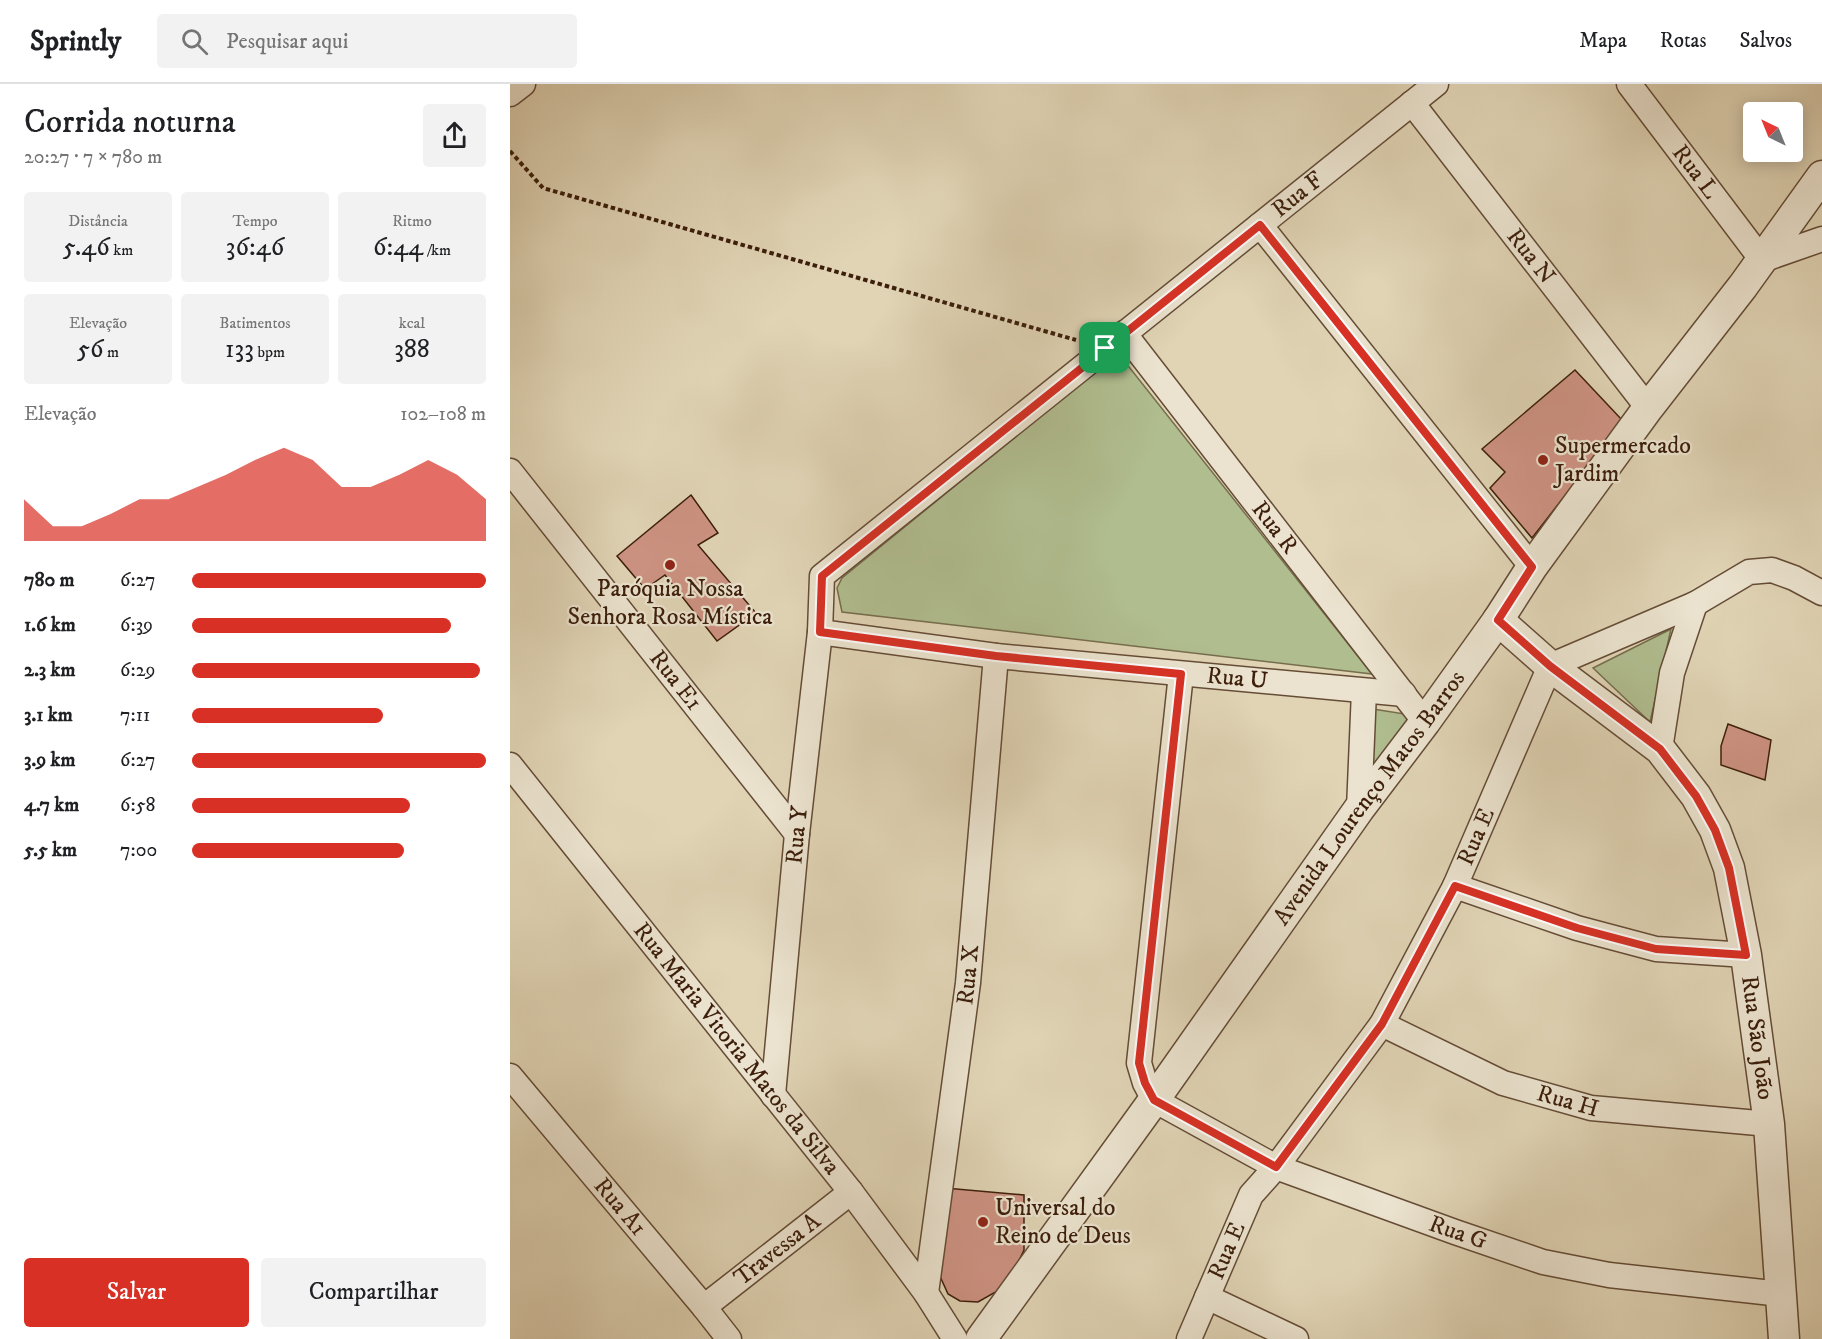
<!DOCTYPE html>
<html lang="pt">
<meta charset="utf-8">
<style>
:root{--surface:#fff;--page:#f2f2f2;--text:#202124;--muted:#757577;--line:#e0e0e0;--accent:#d93025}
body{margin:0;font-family:"IM FELL DW Pica",serif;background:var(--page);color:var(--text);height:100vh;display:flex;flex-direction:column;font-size:22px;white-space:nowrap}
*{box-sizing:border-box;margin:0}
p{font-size:20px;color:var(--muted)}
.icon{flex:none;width:33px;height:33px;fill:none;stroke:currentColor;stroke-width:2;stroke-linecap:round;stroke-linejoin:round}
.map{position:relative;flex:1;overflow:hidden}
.details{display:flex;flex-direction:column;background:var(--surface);width:510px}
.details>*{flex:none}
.needle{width:39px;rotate:317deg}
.fabs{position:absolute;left:1233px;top:18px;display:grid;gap:12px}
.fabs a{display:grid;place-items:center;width:60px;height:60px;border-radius:6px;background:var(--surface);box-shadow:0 3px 15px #0003;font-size:30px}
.pin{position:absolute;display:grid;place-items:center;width:51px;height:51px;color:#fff;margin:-26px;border-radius:12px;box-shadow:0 3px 9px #0006}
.round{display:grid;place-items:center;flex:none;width:63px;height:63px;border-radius:6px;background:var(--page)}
.head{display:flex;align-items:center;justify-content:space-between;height:102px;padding:0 24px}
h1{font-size:33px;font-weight:600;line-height:45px}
.stats{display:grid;grid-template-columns:repeat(3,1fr);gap:9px;height:102px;padding:6px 24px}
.stats div{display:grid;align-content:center;border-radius:6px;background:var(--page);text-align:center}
.stats b{font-size:26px;font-weight:600}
.stats small{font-size:16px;font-weight:400}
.stats p{font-size:16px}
.chart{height:168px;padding:12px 24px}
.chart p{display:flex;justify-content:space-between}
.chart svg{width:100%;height:108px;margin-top:6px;fill:var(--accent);opacity:.7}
.action{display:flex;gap:12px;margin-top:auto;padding:12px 24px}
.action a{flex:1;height:69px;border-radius:6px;background:var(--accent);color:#fff;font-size:24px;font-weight:600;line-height:69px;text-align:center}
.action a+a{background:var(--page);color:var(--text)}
ul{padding:0 24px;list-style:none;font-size:20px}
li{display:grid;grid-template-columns:96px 72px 1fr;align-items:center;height:45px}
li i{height:15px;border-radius:8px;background:var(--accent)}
header{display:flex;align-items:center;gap:36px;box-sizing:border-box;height:84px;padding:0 30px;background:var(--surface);border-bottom:2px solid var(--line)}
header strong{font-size:28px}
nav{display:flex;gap:33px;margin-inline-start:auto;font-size:21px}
.search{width:420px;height:54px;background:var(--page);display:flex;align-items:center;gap:15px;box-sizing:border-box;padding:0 21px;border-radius:6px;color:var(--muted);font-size:22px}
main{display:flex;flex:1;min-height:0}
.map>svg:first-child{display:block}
.green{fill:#b0bd8f;stroke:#766e4d;stroke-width:1.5}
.building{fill:#ce9383;stroke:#3c1e0b;stroke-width:1.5}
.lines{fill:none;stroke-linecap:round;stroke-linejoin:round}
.minor-casing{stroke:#654c36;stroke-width:27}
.tertiary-casing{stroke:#654c36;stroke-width:33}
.path{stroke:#3c1e0b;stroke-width:4;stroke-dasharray:4.5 3;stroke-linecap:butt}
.minor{stroke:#ebe3cf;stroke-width:24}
.tertiary{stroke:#ebe3cf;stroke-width:30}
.route-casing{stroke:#fff;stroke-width:12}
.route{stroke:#d93025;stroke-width:8}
.poi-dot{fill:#8f2418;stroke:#ebe3cf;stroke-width:2}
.labels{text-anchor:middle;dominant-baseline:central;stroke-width:4.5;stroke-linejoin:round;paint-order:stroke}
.street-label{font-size:24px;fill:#3c1e0b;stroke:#ebe3cf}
.poi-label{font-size:24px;fill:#3c1e0b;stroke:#ebe3cf;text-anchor:start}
</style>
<header>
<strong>Sprintly</strong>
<div class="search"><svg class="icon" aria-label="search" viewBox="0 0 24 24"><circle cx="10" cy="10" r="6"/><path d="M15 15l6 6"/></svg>Pesquisar aqui</div>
<nav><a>Mapa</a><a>Rotas</a><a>Salvos</a></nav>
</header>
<main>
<section class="details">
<div class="head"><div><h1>Corrida noturna</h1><p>20:27 · 7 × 780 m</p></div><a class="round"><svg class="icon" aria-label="share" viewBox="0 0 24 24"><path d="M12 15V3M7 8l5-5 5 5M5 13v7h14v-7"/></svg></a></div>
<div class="stats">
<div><p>Distância</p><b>5.46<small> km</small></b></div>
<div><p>Tempo</p><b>36:46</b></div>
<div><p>Ritmo</p><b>6:44<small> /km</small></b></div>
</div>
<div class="stats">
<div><p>Elevação</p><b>56<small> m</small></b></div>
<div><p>Batimentos</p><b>133<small> bpm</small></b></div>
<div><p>kcal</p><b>388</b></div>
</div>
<div class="chart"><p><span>Elevação</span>102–108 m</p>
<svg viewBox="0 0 160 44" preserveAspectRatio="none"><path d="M0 44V27L10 38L20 38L30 33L40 27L50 27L60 22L70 17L80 11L90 6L100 11L110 22L120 22L130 17L140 11L150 17L160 27V44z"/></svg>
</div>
<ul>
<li><b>780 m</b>6:27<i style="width:100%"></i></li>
<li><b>1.6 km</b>6:39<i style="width:88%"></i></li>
<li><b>2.3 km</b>6:29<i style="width:98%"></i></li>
<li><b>3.1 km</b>7:11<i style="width:65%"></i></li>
<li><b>3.9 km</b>6:27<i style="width:100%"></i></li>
<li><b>4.7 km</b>6:58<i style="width:74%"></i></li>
<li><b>5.5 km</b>7:00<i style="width:72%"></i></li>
</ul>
<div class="action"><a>Salvar</a><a>Compartilhar</a></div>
</section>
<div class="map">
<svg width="1312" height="1255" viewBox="0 0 1312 1255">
<rect width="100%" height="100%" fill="#e0d4b5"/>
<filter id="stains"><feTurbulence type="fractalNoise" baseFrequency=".00333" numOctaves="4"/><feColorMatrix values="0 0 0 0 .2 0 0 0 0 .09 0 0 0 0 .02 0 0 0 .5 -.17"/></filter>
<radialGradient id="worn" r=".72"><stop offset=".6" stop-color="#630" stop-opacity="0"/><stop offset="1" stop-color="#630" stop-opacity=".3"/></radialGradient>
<path class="green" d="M 608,269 L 862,590 L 332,528 L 327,504 L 332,494 Z
M 1161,545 L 1140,638 L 1083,584 Z
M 863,625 L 901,631 L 858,691 Z"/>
<path class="building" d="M 1065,286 L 1113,337 L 1022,454 L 980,404 L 995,388 L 972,365 Z
M 181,411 L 208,449 L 188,461 L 246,529 L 207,557 L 155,491 L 135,505 L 107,472 Z
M 1218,640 L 1261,656 L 1255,696 L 1211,681 L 1211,662 Z
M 435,1104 L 514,1111 L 514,1166 L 505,1185 L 491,1205 L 468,1218 L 450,1217 L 438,1210 L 429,1190 Z"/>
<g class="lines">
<defs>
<g id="minor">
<path id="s1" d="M 1119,0 L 1252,176 L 1312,155"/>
<path d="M 0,10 L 13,0"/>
<path id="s2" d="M 902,19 L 1138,324"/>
<path d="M 750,141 L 1022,483"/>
<path id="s3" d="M 614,249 L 915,638"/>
<path id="s4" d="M 0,387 L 287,750"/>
<path id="s5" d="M 310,548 L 486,572 L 894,610"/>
<path id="s6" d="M 671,590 L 629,979 L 635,999 L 644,1016 L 766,1083 L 945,1148 L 1033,1178 L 1099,1191 L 1271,1210"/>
<path d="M 1150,665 L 1162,589 L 1185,520"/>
<path id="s7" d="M 0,681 L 341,1108 L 416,1209 L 445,1255"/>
<path d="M 849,725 L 854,607"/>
<path d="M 945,802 L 1067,844 L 1146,865 L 1236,871"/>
<path id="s8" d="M 872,940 L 993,999 L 1081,1024 L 1259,1040"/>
<path id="s9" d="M 0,992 L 194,1223 L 219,1255"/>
<path id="s10" d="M 263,1011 L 287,750 L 310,548 L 312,492 L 926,0"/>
<path id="s11" d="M 416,1209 L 458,899 L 486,572"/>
<path d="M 697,1213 L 786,1255"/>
<path id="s12" d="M 194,1223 L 341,1108"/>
<path id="s13" d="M 679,1255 L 741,1111 L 766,1083 L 872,940 L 945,802 L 1040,582 L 1185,520 L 1239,488 L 1262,486 L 1284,494 L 1312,509"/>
</g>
<g id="tertiary">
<path id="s14" d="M 988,536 L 1040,582 L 1150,665 L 1186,712 L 1205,746 L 1219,784 L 1236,871 L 1259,1040 L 1274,1255"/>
<path id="s15" d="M 471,1255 L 644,1016 L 849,725 L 915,638 L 988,536 L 1022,483 L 1138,324 L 1233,202 L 1312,92"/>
</g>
</defs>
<use href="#minor" class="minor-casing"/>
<use href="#tertiary" class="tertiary-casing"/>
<path class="path" d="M 0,67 L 33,104 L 566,256"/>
<use href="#minor" class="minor"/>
<use href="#tertiary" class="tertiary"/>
</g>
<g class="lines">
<defs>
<path id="route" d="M 750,141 L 1022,483 L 988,536 L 1040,582 L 1150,665 L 1186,712 L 1205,746 L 1219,784 L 1236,871 L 1146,865 L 1067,844 L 945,802 L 872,940 L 766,1083 L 644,1016 L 635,999 L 629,979 L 671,590 L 486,572 L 310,548 L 312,492 Z"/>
</defs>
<use href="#route" class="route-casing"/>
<use href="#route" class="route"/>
</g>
<g class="poi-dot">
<circle cx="1033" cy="376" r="6"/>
<circle cx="160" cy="481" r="6"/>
<circle cx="473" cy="1138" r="6"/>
</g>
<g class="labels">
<g class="street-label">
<text stroke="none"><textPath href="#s1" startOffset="110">Rua L</textPath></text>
<text stroke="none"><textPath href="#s10" startOffset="1131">Rua F</textPath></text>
<text stroke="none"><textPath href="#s2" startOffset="194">Rua N</textPath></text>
<text stroke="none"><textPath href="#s3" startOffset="246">Rua R</textPath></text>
<text stroke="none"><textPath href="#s5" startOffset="420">Rua U</textPath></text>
<text stroke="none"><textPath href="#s4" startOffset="267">Rua E1</textPath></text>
<text stroke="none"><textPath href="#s15" startOffset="666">Avenida Lourenço Matos Barros</textPath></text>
<text stroke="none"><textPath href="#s10" startOffset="261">Rua Y</textPath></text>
<text stroke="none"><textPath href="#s13" startOffset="582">Rua E</textPath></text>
<text stroke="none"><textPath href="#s11" startOffset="321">Rua X</textPath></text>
<text stroke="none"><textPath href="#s14" startOffset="518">Rua São João</textPath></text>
<text stroke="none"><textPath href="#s7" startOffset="363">Rua Maria Vitoria Matos da Silva</textPath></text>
<text stroke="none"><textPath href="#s8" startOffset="202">Rua H</textPath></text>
<text stroke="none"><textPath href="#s9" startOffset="171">Rua A1</textPath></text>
<text stroke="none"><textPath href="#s6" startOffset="764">Rua G</textPath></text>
<text stroke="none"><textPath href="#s12" startOffset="93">Travessa A</textPath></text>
<text stroke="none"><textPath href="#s13" startOffset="96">Rua E</textPath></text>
</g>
<g class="poi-label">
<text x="1045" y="362">Supermercado<tspan x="1045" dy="28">Jardim</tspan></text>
<text x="160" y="505" text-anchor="middle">Paróquia Nossa<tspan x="160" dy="28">Senhora Rosa Mística</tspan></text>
<text x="485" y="1124">Universal do<tspan x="485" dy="28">Reino de Deus</tspan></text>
</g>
</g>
<rect width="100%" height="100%" filter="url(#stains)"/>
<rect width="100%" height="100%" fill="url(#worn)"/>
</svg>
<div class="fabs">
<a><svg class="needle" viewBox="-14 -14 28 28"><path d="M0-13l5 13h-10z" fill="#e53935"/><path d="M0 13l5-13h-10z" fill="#757577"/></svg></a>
</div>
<div class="pin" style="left:595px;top:264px;background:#1e9e55"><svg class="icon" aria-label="arrive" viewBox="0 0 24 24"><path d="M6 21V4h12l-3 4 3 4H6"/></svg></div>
</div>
</main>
